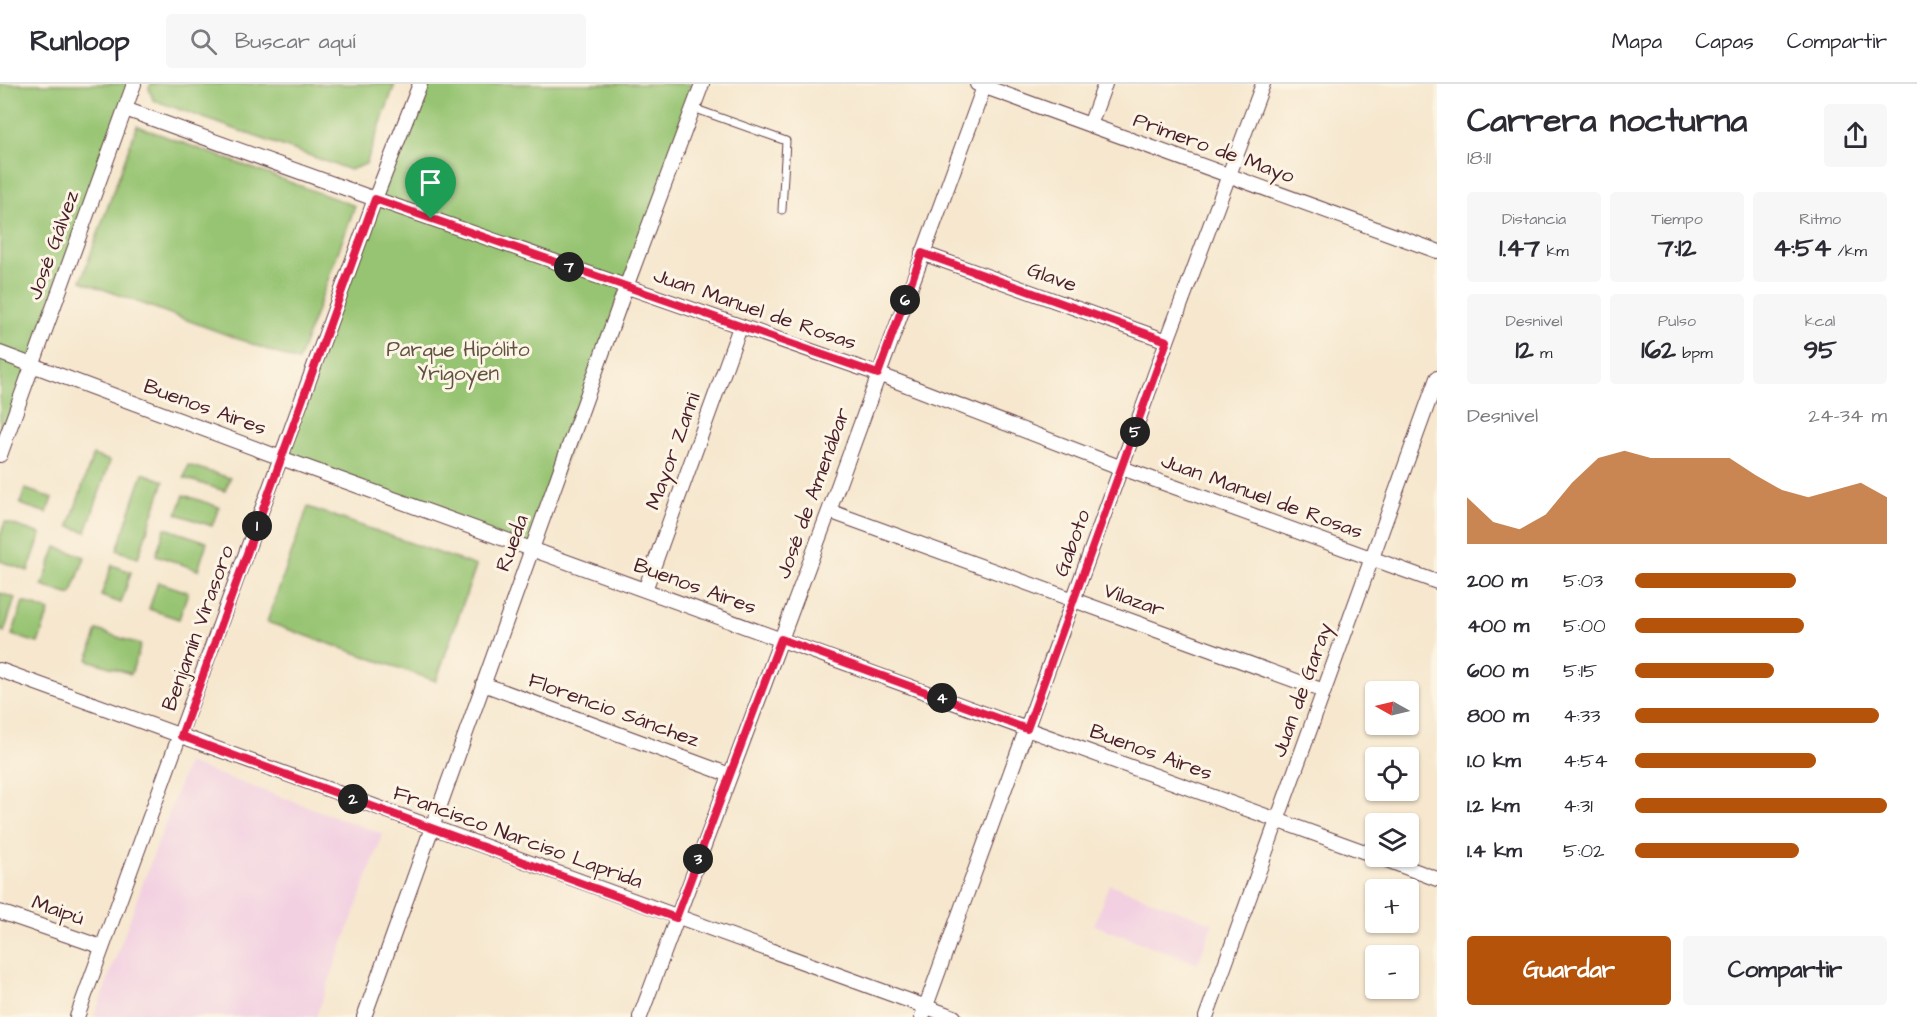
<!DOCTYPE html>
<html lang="es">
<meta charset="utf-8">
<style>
:root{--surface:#fff;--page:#f7f7f7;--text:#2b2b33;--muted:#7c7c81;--line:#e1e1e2;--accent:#b45309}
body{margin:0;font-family:"Architects Daughter",sans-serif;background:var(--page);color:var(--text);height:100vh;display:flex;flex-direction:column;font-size:22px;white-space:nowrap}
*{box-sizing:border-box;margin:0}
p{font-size:20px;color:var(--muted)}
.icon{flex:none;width:33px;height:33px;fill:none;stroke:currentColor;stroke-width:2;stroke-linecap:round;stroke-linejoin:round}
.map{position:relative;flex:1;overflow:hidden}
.side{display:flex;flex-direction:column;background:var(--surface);width:480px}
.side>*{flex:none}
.needle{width:39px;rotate:278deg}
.controls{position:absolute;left:1365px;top:597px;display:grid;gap:12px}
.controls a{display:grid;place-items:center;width:54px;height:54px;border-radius:6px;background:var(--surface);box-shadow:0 2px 4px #0004;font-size:30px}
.pin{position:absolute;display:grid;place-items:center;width:51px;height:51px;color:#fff;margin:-62px -26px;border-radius:50% 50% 50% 0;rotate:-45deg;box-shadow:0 0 6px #0007}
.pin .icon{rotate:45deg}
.km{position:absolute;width:30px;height:30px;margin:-15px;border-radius:50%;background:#222;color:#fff;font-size:16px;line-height:30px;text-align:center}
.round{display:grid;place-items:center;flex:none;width:63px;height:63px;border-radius:6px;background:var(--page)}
.overview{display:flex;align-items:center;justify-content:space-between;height:102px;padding:0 30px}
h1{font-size:33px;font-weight:700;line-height:45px}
.figures{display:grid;grid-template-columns:repeat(3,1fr);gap:9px;height:102px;padding:6px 30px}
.figures div{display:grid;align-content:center;border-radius:6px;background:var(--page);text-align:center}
.figures b{font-size:26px;font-weight:700}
.figures small{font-size:16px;font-weight:400}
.figures p{font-size:16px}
.chart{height:168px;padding:12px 30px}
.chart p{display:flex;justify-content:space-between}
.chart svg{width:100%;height:108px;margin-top:6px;fill:var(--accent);opacity:.7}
.action{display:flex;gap:12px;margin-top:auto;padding:12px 30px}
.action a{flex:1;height:69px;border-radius:6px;background:var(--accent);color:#fff;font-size:24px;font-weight:700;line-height:69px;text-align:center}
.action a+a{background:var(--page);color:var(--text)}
ul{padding:0 30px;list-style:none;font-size:20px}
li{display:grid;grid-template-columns:96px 72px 1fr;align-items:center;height:45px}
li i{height:15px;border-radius:8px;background:var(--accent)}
header{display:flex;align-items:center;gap:36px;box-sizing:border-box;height:84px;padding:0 30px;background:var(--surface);border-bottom:2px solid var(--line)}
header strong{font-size:28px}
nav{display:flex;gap:33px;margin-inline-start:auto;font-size:21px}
.search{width:420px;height:54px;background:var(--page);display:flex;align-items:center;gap:15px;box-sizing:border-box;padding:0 21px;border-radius:6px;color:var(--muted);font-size:22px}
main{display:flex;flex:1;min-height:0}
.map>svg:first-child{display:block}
.built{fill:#f2cfe1}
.green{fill:#97c472;stroke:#70724e;stroke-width:1.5}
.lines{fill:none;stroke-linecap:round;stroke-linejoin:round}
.service-casing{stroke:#643d43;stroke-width:9}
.minor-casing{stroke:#643d43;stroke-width:16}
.service{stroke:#fff;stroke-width:7}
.minor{stroke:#fff;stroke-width:14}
.route-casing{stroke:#fff;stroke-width:12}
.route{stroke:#e11d48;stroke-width:8}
.labels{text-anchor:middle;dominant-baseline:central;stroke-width:6;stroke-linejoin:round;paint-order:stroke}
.street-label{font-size:21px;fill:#4a1f2b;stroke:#fcf5e5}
.park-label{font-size:21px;fill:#615140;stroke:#fcf5e5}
</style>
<header>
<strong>Runloop</strong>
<div class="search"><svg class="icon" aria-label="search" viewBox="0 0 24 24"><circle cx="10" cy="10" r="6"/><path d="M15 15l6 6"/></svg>Buscar aquí</div>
<nav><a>Mapa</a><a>Capas</a><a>Compartir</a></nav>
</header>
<main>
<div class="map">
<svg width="1437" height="933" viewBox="0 0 1437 933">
<rect width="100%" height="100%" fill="#fcf5e5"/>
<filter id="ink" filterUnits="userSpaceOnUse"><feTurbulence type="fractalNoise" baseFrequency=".0167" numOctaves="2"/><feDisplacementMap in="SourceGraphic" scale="12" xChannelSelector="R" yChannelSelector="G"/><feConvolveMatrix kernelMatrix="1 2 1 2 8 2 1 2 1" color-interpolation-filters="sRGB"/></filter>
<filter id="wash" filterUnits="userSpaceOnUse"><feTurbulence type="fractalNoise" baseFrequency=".008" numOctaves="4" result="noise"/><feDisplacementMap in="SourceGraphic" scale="24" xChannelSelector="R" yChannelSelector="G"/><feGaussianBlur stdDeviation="1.35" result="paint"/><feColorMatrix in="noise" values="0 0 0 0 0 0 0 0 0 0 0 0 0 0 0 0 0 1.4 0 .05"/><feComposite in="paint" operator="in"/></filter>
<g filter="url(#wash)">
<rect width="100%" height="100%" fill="#f6e7ce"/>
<path class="built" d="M 187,679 L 383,750 L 316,933 L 94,933 Z
M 1109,800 L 1213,839 L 1198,880 L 1094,841 Z"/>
<path class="green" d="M 0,0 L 134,0 L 0,371 Z
M 151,0 L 395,0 L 366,80 L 350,86 L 153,16 L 149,4 Z
M 420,0 L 702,0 L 533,465 L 281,374 Z
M 137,42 L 355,122 L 298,277 L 81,197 Z
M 93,371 L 110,377 L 86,448 L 69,442 Z
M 188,381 L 230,394 L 225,407 L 184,394 Z
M 143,389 L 164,397 L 138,474 L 117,466 Z
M 25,405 L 52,414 L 47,429 L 20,420 Z
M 184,411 L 219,423 L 212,442 L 177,430 Z
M 308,423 L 476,482 L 436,597 L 267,538 Z
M 5,438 L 41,450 L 28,487 L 0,477 L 0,452 Z
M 165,444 L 207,458 L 198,486 L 156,471 Z
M 56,463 L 85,473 L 71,511 L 42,502 Z
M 112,481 L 131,488 L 121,519 L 101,512 Z
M 158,498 L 188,508 L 179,535 L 149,525 Z
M 0,509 L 15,514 L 4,548 L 0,546 Z
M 23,518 L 49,527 L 38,559 L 12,551 Z
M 97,546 L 141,561 L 131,590 L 88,576 Z"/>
</g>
<g filter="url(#ink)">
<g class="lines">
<defs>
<path id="service" d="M 693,24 L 786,57 L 782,126"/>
<path id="minor" d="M 977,0 L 1437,167
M 125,25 L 375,115 L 878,290 L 1122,384 L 1437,498
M 1090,41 L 1105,0
M 922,169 L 1167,257
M 0,269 L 281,374 L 1376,772
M 0,371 L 134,0
M 829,427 L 1324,607
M 645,506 L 740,243
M 0,586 L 954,933
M 483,600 L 730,691
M 1376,772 L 1437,795
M 0,828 L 102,863
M 77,933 L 375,115 L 420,0
M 364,933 L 626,203 L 702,0
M 640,933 L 829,427 L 985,0
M 922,933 L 1167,257 L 1263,0
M 1206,933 L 1437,294"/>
</defs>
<use href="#service" class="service-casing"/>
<use href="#minor" class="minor-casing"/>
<use href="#service" class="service"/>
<use href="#minor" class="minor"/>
</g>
</g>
<g class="lines" filter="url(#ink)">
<defs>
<path id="route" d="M 375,115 L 878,290 L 922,169 L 1167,257 L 1027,645 L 781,555 L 676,834 L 181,652 Z"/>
</defs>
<use href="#route" class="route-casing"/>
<use href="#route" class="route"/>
</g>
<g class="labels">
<g class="street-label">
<text transform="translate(1214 64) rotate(20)">Primero de Mayo</text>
<text transform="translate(53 161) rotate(-70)">José Gálvez</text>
<text transform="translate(1052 193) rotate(20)">Glave</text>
<text transform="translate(755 225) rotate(19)">Juan Manuel de Rosas</text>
<text transform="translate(205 323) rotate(20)">Buenos Aires</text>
<text transform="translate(673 367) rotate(-70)">Mayor Zanni</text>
<text transform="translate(813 409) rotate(-70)">José de Amenábar</text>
<text transform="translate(1262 412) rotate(20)">Juan Manuel de Rosas</text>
<text transform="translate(512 459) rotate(-70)">Rueda</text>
<text transform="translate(1072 459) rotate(-70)">Gaboto</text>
<text transform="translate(695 502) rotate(20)">Buenos Aires</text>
<text transform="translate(1134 516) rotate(20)">Vilazar</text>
<text transform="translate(198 544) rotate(-70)">Benjamín Virasoro</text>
<text transform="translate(1302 606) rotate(-70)">Juan de Garay</text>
<text transform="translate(614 626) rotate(20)">Florencio Sánchez</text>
<text transform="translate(1151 668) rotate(20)">Buenos Aires</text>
<text transform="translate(518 753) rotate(20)">Francisco Narciso Laprida</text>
<text transform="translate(58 826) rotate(19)">Maipú</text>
</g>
<g class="park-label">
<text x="458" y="265">Parque Hipólito<tspan x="458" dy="24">Yrigoyen</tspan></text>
</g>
</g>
</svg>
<div class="controls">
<a><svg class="needle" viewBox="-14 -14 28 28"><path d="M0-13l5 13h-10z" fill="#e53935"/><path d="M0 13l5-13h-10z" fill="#7c7c81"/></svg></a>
<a><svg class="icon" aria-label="locate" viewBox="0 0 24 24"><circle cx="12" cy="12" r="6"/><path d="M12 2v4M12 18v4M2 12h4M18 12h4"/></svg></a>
<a><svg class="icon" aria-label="layers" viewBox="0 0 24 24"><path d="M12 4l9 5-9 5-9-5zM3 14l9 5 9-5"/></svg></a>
<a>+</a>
<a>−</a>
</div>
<div class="pin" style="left:431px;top:135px;background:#1e9e55"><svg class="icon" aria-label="arrive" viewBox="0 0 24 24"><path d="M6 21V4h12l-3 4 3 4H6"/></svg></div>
<b class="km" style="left:257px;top:442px">1</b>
<b class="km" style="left:353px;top:715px">2</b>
<b class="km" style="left:698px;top:775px">3</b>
<b class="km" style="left:942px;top:614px">4</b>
<b class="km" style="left:1135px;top:348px">5</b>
<b class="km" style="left:905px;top:216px">6</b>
<b class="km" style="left:569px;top:183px">7</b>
</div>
<section class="side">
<div class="overview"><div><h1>Carrera nocturna</h1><p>18:11</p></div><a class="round"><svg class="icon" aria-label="share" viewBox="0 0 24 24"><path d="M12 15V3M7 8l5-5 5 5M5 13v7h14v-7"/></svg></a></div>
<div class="figures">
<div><p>Distancia</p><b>1.47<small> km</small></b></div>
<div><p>Tiempo</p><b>7:12</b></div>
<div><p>Ritmo</p><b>4:54<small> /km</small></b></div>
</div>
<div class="figures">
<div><p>Desnivel</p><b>12<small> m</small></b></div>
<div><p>Pulso</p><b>162<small> bpm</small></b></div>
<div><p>kcal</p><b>95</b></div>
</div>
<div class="chart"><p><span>Desnivel</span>24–34 m</p>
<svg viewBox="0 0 160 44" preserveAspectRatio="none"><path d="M0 44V25L10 35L20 38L30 32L40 19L50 9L60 6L70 9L80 9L90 9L100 9L110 16L120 22L130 25L140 22L150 19L160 25V44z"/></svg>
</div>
<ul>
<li><b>200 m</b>5:03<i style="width:64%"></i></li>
<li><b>400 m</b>5:00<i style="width:67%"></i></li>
<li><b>600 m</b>5:15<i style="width:55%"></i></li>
<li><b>800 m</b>4:33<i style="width:97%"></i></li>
<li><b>1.0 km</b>4:54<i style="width:72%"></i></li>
<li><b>1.2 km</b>4:31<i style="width:100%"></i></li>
<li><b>1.4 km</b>5:02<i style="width:65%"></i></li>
</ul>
<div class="action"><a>Guardar</a><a>Compartir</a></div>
</section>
</main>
